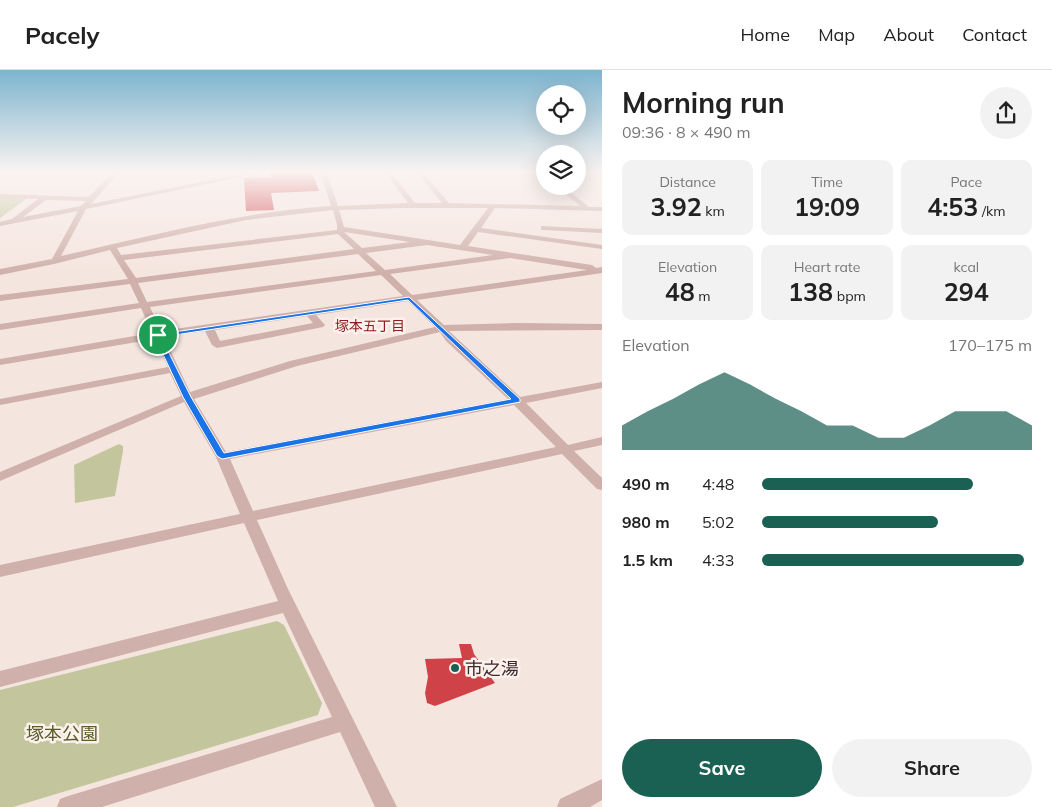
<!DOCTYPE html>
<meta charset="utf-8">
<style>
:root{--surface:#fff;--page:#f2f2f2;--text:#222;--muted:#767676;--line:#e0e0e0;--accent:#1b6153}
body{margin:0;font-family:Mulish,"Noto Sans JP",sans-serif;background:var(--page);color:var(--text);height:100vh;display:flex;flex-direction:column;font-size:19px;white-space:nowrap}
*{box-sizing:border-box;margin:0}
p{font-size:16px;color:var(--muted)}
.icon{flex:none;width:28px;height:28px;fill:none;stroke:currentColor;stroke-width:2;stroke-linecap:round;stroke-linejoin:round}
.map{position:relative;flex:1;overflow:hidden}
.drawer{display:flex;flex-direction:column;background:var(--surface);width:450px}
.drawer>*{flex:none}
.tools{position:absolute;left:536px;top:15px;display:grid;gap:10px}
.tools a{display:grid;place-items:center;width:50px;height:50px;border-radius:50%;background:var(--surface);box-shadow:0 5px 20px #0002;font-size:25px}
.pin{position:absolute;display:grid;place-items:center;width:42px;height:42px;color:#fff;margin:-21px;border:2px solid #fff;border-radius:50%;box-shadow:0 1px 5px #0007}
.round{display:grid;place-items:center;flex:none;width:52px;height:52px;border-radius:26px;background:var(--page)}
.head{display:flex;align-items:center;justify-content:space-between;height:85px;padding:0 20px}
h1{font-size:28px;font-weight:700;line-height:38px}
.stats{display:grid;grid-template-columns:repeat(3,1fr);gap:8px;height:85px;padding:5px 20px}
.stats div{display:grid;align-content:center;border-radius:10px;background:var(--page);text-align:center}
.stats b{font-size:25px;font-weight:700}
.stats small{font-size:14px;font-weight:400}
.stats p{font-size:14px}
.chart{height:140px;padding:10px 20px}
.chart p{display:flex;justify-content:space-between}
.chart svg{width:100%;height:90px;margin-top:5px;fill:var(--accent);opacity:.7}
.button{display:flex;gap:10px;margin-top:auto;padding:10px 20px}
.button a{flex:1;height:58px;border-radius:30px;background:var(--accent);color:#fff;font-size:20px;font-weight:700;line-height:58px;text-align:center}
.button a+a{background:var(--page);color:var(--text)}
ul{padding:0 20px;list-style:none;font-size:16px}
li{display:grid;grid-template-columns:80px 60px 1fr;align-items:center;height:38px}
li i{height:12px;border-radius:6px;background:var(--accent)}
header{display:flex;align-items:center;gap:30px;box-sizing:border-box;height:70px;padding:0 25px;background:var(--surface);border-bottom:1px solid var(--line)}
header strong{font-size:24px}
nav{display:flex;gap:28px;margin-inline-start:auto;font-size:18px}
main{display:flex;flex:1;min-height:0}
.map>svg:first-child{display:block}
.green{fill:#c3c69d}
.building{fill:#cf4348}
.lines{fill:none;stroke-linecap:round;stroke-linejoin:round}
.minor{fill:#cfb0aa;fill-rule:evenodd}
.route{fill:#1a73e8;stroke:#fff;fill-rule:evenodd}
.poi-dot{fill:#1b6153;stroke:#fcf1ed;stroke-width:2}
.labels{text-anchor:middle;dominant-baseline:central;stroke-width:5;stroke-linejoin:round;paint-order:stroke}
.far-neighbourhood-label{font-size:14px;fill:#911c20;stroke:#fcf1ed}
.near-poi-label{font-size:18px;fill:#3b2b2a;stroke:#fcf1ed;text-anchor:start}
.near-park-label{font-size:18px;fill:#575c2b;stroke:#fcf1ed}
</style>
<header>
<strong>Pacely</strong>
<nav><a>Home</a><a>Map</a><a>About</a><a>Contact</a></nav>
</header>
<main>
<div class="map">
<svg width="602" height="737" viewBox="0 0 602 737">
<rect width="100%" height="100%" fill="#f5e5df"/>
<path class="green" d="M 0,127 L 27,128 L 0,148 Z
M 119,374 L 123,376 L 123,381 L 115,426 L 75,433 L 74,395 Z
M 277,551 L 284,555 L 322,633 L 318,645 L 13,737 L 0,737 L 0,620 Z"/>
<path class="building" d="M 312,102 L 319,121 L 271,123 L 274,140 L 246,141 L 244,108 L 271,107 L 270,103 Z
M 459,574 L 471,574 L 474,584 L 495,613 L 435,636 L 427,633 L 425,623 L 428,607 L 425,589 L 462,588 Z"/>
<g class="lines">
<path class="minor" d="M 114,101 L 120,101 L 91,134 L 257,101 L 269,101 L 86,139 L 61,186 C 151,166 239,142 331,136 L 320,101 L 326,101 L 338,136 L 408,133 L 384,101 L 390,101 L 415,133 L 442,133 L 416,101 L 422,101 L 449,133 L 580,136 L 556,116 L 563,116 L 589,137 L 602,137 L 602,141 L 495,138 L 481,158 L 602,175 L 602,179 L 478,162 L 468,176 L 592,195 L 596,198 L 602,197 L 602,203 L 417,230 L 444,255 L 515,253 L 602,254 L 602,260 L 449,261 L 520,327 L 602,312 L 602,318 L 526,333 L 568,375 L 602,367 L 602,375 L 574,381 L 602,408 L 602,420 L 597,419 L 562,384 L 257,450 L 288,519 L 397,737 L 375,737 L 340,662 L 102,737 L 57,737 L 60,729 L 68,726 L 332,647 L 283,543 L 0,617 L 0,601 L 278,531 L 244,453 L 0,507 L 0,495 L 240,444 L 216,387 L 184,332 L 0,411 L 0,402 L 181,326 L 170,303 L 0,335 L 0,329 L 168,297 L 155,269 L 0,295 L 0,289 L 152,263 L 141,238 L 0,260 L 0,254 L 139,233 L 130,214 L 0,231 L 0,225 L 128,209 L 110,180 L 54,194 L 0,205 L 0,199 L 52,189 L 78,141 L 0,156 L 0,152 L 12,149 L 38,129 L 0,128 L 0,124 L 89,127 ZM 46,130 L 86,131 L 81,136 L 23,147 ZM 401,138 L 488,138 L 460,175 L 344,157 L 339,140 ZM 333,140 L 337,155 L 337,160 L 121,185 L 117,178 L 246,150 ZM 344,162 L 410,172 L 362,178 ZM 338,164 L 354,179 L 136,208 L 124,190 ZM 427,175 L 493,185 L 385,200 L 366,183 ZM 358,184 L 376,201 L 147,232 L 138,213 ZM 510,188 L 587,200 L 412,225 L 390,204 ZM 381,205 L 403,226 L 161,261 L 150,237 ZM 408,231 L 435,257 L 290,291 L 190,322 L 164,267 L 205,261 L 212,275 L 217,278 L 323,257 L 325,255 L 316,245 ZM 307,246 L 313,253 L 220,271 L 215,260 ZM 440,262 L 446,271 L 508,329 L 226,382 L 194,329 L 297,296 ZM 514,335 L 556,377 L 253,441 L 230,389 Z
M 535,101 L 545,103 L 545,108 Z
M 541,156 L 602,159 L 602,163 L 544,160 L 541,160 Z
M 602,709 L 602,730 L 590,737 L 557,737 L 560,729 Z"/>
</g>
<linearGradient id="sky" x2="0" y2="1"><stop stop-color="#7db4ce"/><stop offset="0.5" stop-color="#faf3f1"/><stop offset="1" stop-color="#faf3f1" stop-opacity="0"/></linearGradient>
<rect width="602" height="204" fill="url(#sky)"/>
<path class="route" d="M 409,227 L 520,329 L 520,332 L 222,389 L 217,386 L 183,327 L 154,265 ZM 408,230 L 511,329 L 224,383 L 191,327 L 161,267 Z"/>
<circle class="poi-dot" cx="455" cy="598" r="5"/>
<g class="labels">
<g class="far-neighbourhood-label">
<text x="370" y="256">塚本五丁目</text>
</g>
<g class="near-poi-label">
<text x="465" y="598">市之湯</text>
</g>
<g class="near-park-label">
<text x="62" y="663">塚本公園</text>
</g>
</g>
</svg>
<div class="tools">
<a><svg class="icon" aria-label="locate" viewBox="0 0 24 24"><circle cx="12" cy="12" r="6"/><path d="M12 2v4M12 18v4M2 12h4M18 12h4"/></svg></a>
<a><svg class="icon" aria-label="layers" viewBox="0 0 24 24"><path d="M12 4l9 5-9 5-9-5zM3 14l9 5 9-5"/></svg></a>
</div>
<div class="pin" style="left:158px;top:265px;background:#1e9e55"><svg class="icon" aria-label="arrive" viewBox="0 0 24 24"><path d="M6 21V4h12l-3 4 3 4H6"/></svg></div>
</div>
<section class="drawer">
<div class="head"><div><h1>Morning run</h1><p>09:36 · 8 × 490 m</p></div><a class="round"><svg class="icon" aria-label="share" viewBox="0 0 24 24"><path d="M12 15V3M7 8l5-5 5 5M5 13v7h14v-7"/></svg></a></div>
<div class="stats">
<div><p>Distance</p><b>3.92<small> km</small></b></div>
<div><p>Time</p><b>19:09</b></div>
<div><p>Pace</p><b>4:53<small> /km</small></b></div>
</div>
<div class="stats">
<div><p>Elevation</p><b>48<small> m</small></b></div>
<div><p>Heart rate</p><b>138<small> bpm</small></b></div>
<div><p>kcal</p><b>294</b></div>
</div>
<div class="chart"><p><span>Elevation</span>170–175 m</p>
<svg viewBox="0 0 160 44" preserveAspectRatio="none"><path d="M0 44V32L10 25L20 19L30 12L40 6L50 12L60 19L70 25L80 32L90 32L100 38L110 38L120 32L130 25L140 25L150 25L160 32V44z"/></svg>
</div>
<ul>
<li><b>490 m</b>4:48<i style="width:78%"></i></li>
<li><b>980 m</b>5:02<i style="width:65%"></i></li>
<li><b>1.5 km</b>4:33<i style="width:97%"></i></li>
</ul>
<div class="button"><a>Save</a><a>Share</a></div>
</section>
</main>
